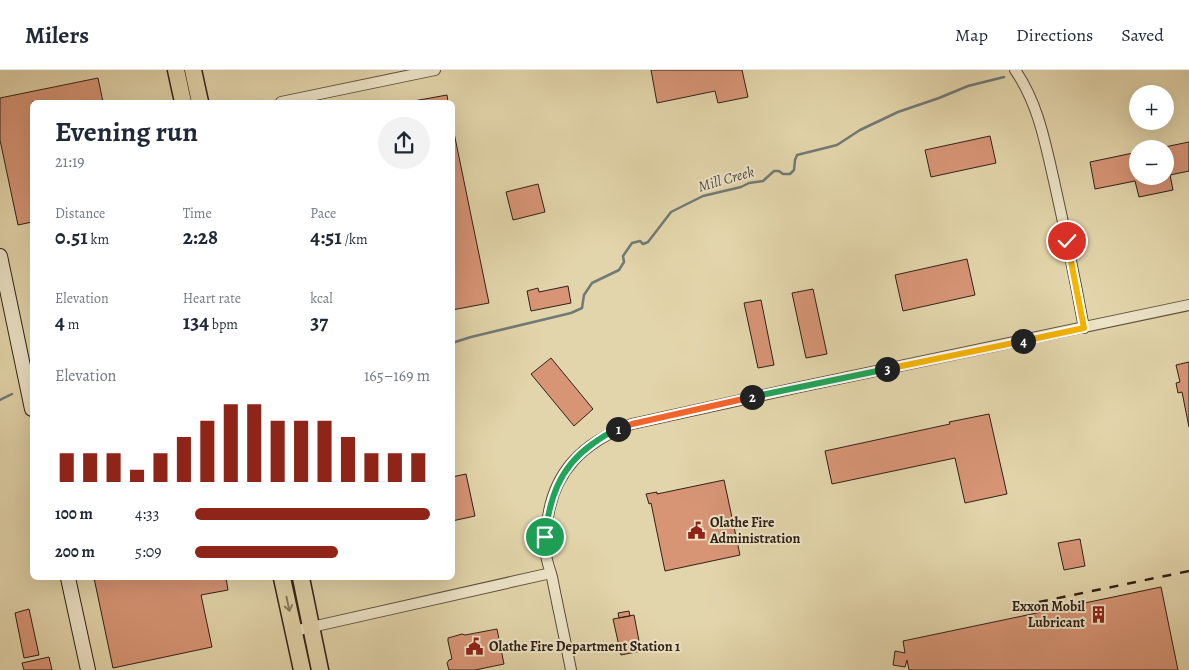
<!DOCTYPE html>
<meta charset="utf-8">
<style>
:root{--surface:#fff;--page:#f2f2f3;--text:#1f2937;--muted:#747a83;--line:#e0e1e3;--accent:#8f2418}
body{margin:0;font-family:Alegreya,serif;background:var(--page);color:var(--text);height:100vh;display:flex;flex-direction:column;font-size:19px;white-space:nowrap}
*{box-sizing:border-box;margin:0}
p{font-size:16px;color:var(--muted)}
.icon{flex:none;width:28px;height:28px;fill:none;stroke:currentColor;stroke-width:2;stroke-linecap:round;stroke-linejoin:round}
.map{position:relative;flex:1;overflow:hidden}
.drawer{position:absolute;left:30px;top:30px;width:425px;height:480px;display:flex;flex-direction:column;background:var(--surface);border-radius:8px;box-shadow:0 5px 20px #0002}
.drawer>*{flex:none}
.fabs{position:absolute;left:1129px;top:15px;display:grid;gap:10px}
.fabs a{display:grid;place-items:center;width:45px;height:45px;border-radius:50%;background:var(--surface);box-shadow:0 5px 20px #0002;font-size:25px}
.pin{position:absolute;display:grid;place-items:center;width:42px;height:42px;color:#fff;margin:-21px;border:2px solid #fff;border-radius:50%;box-shadow:0 1px 5px #0007}
.km{position:absolute;width:25px;height:25px;margin:-12px;border-radius:50%;background:#222;color:#fff;font-size:14px;line-height:25px;text-align:center}
.round{display:grid;place-items:center;flex:none;width:52px;height:52px;border-radius:26px;background:var(--page)}
.summary{display:flex;align-items:center;justify-content:space-between;height:85px;padding:0 25px}
h1{font-size:28px;font-weight:700;line-height:38px}
.figures{display:grid;grid-template-columns:repeat(3,1fr);gap:8px;height:85px;padding:5px 25px}
.figures div{display:grid;align-content:center}
.figures b{font-size:21px;font-weight:700}
.figures small{font-size:14px;font-weight:400}
.figures p{font-size:14px}
.chart{height:140px;padding:10px 25px}
.chart p{display:flex;justify-content:space-between}
.chart svg{width:100%;height:90px;margin-top:5px;stroke:var(--accent);stroke-width:6}
ul{padding:0 25px;list-style:none;font-size:16px}
li{display:grid;grid-template-columns:80px 60px 1fr;align-items:center;height:38px}
li i{height:12px;border-radius:6px;background:var(--accent)}
header{display:flex;align-items:center;gap:30px;box-sizing:border-box;height:70px;padding:0 25px;background:var(--surface);border-bottom:1px solid var(--line)}
header strong{font-size:24px}
nav{display:flex;gap:28px;margin-inline-start:auto;font-size:18px}
.map>svg:first-child{display:block}
.lines{fill:none;stroke-linecap:round;stroke-linejoin:round}
.stream{stroke:#707a76;stroke-width:2.5}
.building{fill:#d79576;stroke:#302116}
.street-casing{stroke:#5d4e3b;stroke-width:12}
.secondary-casing{stroke:#302116;stroke-width:16}
.primary-casing{stroke:#302116;stroke-width:19}
.street{stroke:#ede4c8;stroke-width:10}
.secondary{stroke:#ede4c8;stroke-width:14}
.primary{stroke:#e3d5ab;stroke-width:16}
.rail{stroke:#302116;stroke-width:2.5;stroke-dasharray:9 9;stroke-linecap:butt}
.oneway{stroke:#8a7b60}
.split-1-casing{stroke:#fff;stroke-width:10}
.split-2-casing{stroke:#fff;stroke-width:10}
.split-3-casing{stroke:#fff;stroke-width:10}
.split-4-casing{stroke:#fff;stroke-width:10}
.split-5-casing{stroke:#fff;stroke-width:10}
.split-1{stroke:#22a559;stroke-width:6}
.split-2{stroke:#f0652b;stroke-width:6}
.split-3{stroke:#22a559;stroke-width:6}
.split-4{stroke:#f5b400;stroke-width:6}
.split-5{stroke:#f5b400;stroke-width:6}
.labels{text-anchor:middle;dominant-baseline:central;stroke-width:4;stroke-linejoin:round;paint-order:stroke}
.poi-label{font-size:14px;font-weight:bold;fill:#302116;stroke:#ede4c8;text-anchor:start}
.water-label{font-size:15px;font-style:italic;fill:#504d46;stroke:#ede4c8}
</style>
<header>
<strong>Milers</strong>
<nav><a>Map</a><a>Directions</a><a>Saved</a></nav>
</header>
<div class="map">
<svg width="1189" height="600" viewBox="0 0 1189 600">
<rect width="100%" height="100%" fill="#e3d5ab"/>
<filter id="stains"><feTurbulence type="fractalNoise" baseFrequency=".004" numOctaves="4"/><feColorMatrix values="0 0 0 0 .2 0 0 0 0 .09 0 0 0 0 .02 0 0 0 .5 -.17"/></filter>
<radialGradient id="worn" r=".72"><stop offset=".6" stop-color="#630" stop-opacity="0"/><stop offset="1" stop-color="#630" stop-opacity=".3"/></radialGradient>
<g class="lines">
<path class="stream" d="M 452,273 L 471,267 L 571,243 L 582,238 L 584,225 L 592,213 L 619,200 L 624,192 L 623,186 L 632,173 L 640,171 L 643,174 L 648,172 L 671,142 L 703,126 L 741,117 L 749,113 L 763,111 L 774,101 L 779,101 L 783,104 L 790,104 L 794,100 L 795,90 L 797,85 L 837,75 L 860,60 L 898,42 L 939,28 L 968,16 L 1004,7
M 0,330 L 12,324"/>
</g>
<path class="building" d="M 651,0 L 742,0 L 748,27 L 718,33 L 715,21 L 657,33 Z
M 98,8 L 103,32 L 32,32 L 32,152 L 18,155 L 0,70 L 0,28 Z
M 447,25 L 448,32 L 408,32 Z
M 452,53 L 489,233 L 452,240 Z
M 990,66 L 996,93 L 931,107 L 925,80 Z
M 1189,72 L 1189,101 L 1170,105 L 1173,120 L 1139,127 L 1135,111 L 1095,119 L 1090,92 L 1138,82 L 1138,106 L 1165,106 L 1165,79 L 1155,79 Z
M 538,114 L 545,142 L 513,150 L 506,122 Z
M 967,189 L 975,225 L 903,241 L 895,205 Z
M 568,216 L 571,233 L 531,241 L 527,221 L 538,218 L 539,222 Z
M 813,219 L 827,284 L 806,288 L 792,223 Z
M 761,230 L 774,295 L 758,298 L 744,233 Z
M 551,288 L 593,339 L 574,356 L 531,304 Z
M 1189,292 L 1189,357 L 1182,322 L 1178,323 L 1176,313 L 1180,312 L 1176,295 Z
M 989,344 L 1007,424 L 965,433 L 955,388 L 832,414 L 825,381 L 950,354 L 949,352 Z
M 466,404 L 475,446 L 452,451 L 452,407 Z
M 724,410 L 740,485 L 665,501 L 651,433 L 649,434 L 646,424 L 657,422 L 657,424 Z
M 1080,469 L 1085,496 L 1064,500 L 1058,473 Z
M 94,508 L 226,508 L 228,520 L 201,525 L 212,577 L 113,598 Z
M 1161,517 L 1178,600 L 909,600 L 907,590 L 905,597 L 893,595 L 895,581 L 905,583 L 903,571 Z
M 29,539 L 39,585 L 24,588 L 15,543 Z
M 629,541 L 630,546 L 619,548 L 618,543 Z
M 634,545 L 641,581 L 621,585 L 613,549 Z
M 497,559 L 504,594 L 475,600 L 449,600 L 447,593 L 449,590 L 452,589 L 448,571 L 448,568 L 462,564 L 465,565 Z
M 49,587 L 52,600 L 24,600 L 22,593 Z"/>
<g class="lines">
<defs>
<path id="street" d="M 1015,0 C 1038,33 1045,72 1054,111 C 1065,160 1075,209 1084,258
M 281,32 L 435,0
M 294,561 L 551,503
M 571,600 C 565,569 558,538 552,507 C 550,500 547,492 546,485 C 544,475 546,464 547,455 C 552,401 584,372 632,354 L 800,317 L 1189,235"/>
<path id="secondary" d="M 0,186 L 32,339
M 68,508 L 88,600"/>
<path id="primary" d="M 176,0 L 183,32
M 193,0 L 200,32
M 282,508 L 302,600
M 301,508 L 320,600"/>
</defs>
<use href="#street" class="street-casing"/>
<use href="#secondary" class="secondary-casing"/>
<use href="#primary" class="primary-casing"/>
<use href="#street" class="street"/>
<use href="#secondary" class="secondary"/>
<use href="#primary" class="primary"/>
<path class="rail" d="M 1039,532 L 1189,501"/>
</g>
<defs><path id="oneway-shaft" d="M-6 0H5M1.5-3L5.5 0L1.5 3" fill="none" stroke-width="1.6" stroke-linecap="round" stroke-linejoin="round" transform="scale(1.25)"/></defs>
<use class="oneway" href="#oneway-shaft" transform="translate(288 534) rotate(78)"/>
<g class="lines">
<defs>
<path id="split-1" d="M 545,467 C 549,430 559,398 591,375 C 599,369 608,363 618,359"/>
<path id="split-2" d="M 618,359 L 632,354 L 752,327"/>
<path id="split-3" d="M 752,327 L 887,299"/>
<path id="split-4" d="M 887,299 L 1023,271"/>
<path id="split-5" d="M 1023,271 L 1084,258 L 1067,171"/>
</defs>
<use href="#split-1" class="split-1-casing"/>
<use href="#split-2" class="split-2-casing"/>
<use href="#split-3" class="split-3-casing"/>
<use href="#split-4" class="split-4-casing"/>
<use href="#split-5" class="split-5-casing"/>
<use href="#split-1" class="split-1"/>
<use href="#split-2" class="split-2"/>
<use href="#split-3" class="split-3"/>
<use href="#split-4" class="split-4"/>
<use href="#split-5" class="split-5"/>
</g>
<defs>
<symbol id="civic-bare" viewBox="-9 -9 18 18"><path d="M-.6-6.5H3V-4.5H.6V-3L4-1V1h2V6H-6V1h2V-1L-.6-3ZM-1.2 2.5V6h2.4V2.5Z" fill="#8f2418" stroke="#ede4c8" stroke-width="2.5" paint-order="stroke"/></symbol>
<symbol id="building-bare" viewBox="-9 -9 18 18"><path d="M-4-6H4V6H1V3H-1V6H-4ZM-2.5-4.3h1.7v1.8h-1.7ZM.8-4.3h1.7v1.8H.8ZM-2.5-1h1.7V.8h-1.7ZM.8-1h1.7V.8H.8Z" fill="#8f2418" stroke="#ede4c8" stroke-width="2.5" paint-order="stroke"/></symbol>
</defs>
<g fill-rule="evenodd">
<use href="#civic-bare" x="684" y="448" width="25" height="25"/>
<use href="#building-bare" x="1086" y="532" width="25" height="25"/>
<use href="#civic-bare" x="462" y="564" width="25" height="25"/>
</g>
<g class="labels">
<g class="poi-label">
<text x="710" y="452">Olathe Fire<tspan x="710" dy="16">Administration</tspan></text>
<text x="1085" y="536" text-anchor="end">Exxon Mobil<tspan x="1085" dy="16">Lubricant</tspan></text>
<text x="489" y="576">Olathe Fire Department Station 1</text>
</g>
<g class="water-label">
<text transform="translate(726 109) rotate(-16)">Mill Creek</text>
</g>
</g>
<rect width="100%" height="100%" filter="url(#stains)"/>
<rect width="100%" height="100%" fill="url(#worn)"/>
</svg>
<div class="fabs">
<a>+</a>
<a>−</a>
</div>
<div class="pin" style="left:545px;top:467px;background:#1e9e55"><svg class="icon" aria-label="arrive" viewBox="0 0 24 24"><path d="M6 21V4h12l-3 4 3 4H6"/></svg></div>
<div class="pin" style="left:1067px;top:171px;background:#d93025"><svg class="icon" aria-label="check" viewBox="0 0 24 24"><path d="M5 12l5 5 9-10"/></svg></div>
<b class="km" style="left:618px;top:359px">1</b>
<b class="km" style="left:752px;top:327px">2</b>
<b class="km" style="left:887px;top:299px">3</b>
<b class="km" style="left:1023px;top:271px">4</b>
<section class="drawer">
<div class="summary"><div><h1>Evening run</h1><p>21:19</p></div><a class="round"><svg class="icon" aria-label="share" viewBox="0 0 24 24"><path d="M12 15V3M7 8l5-5 5 5M5 13v7h14v-7"/></svg></a></div>
<div class="figures">
<div><p>Distance</p><b>0.51<small> km</small></b></div>
<div><p>Time</p><b>2:28</b></div>
<div><p>Pace</p><b>4:51<small> /km</small></b></div>
</div>
<div class="figures">
<div><p>Elevation</p><b>4<small> m</small></b></div>
<div><p>Heart rate</p><b>134<small> bpm</small></b></div>
<div><p>kcal</p><b>37</b></div>
</div>
<div class="chart"><p><span>Elevation</span>165–169 m</p>
<svg viewBox="0 0 160 44" preserveAspectRatio="none"><path d="M5 44V30M15 44V30M25 44V30M35 44V38M45 44V30M55 44V22M65 44V14M75 44V6M85 44V6M95 44V14M105 44V14M115 44V14M125 44V22M135 44V30M145 44V30M155 44V30"/></svg>
</div>
<ul>
<li><b>100 m</b>4:33<i style="width:100%"></i></li>
<li><b>200 m</b>5:09<i style="width:61%"></i></li>
</ul>
</section>
</div>
